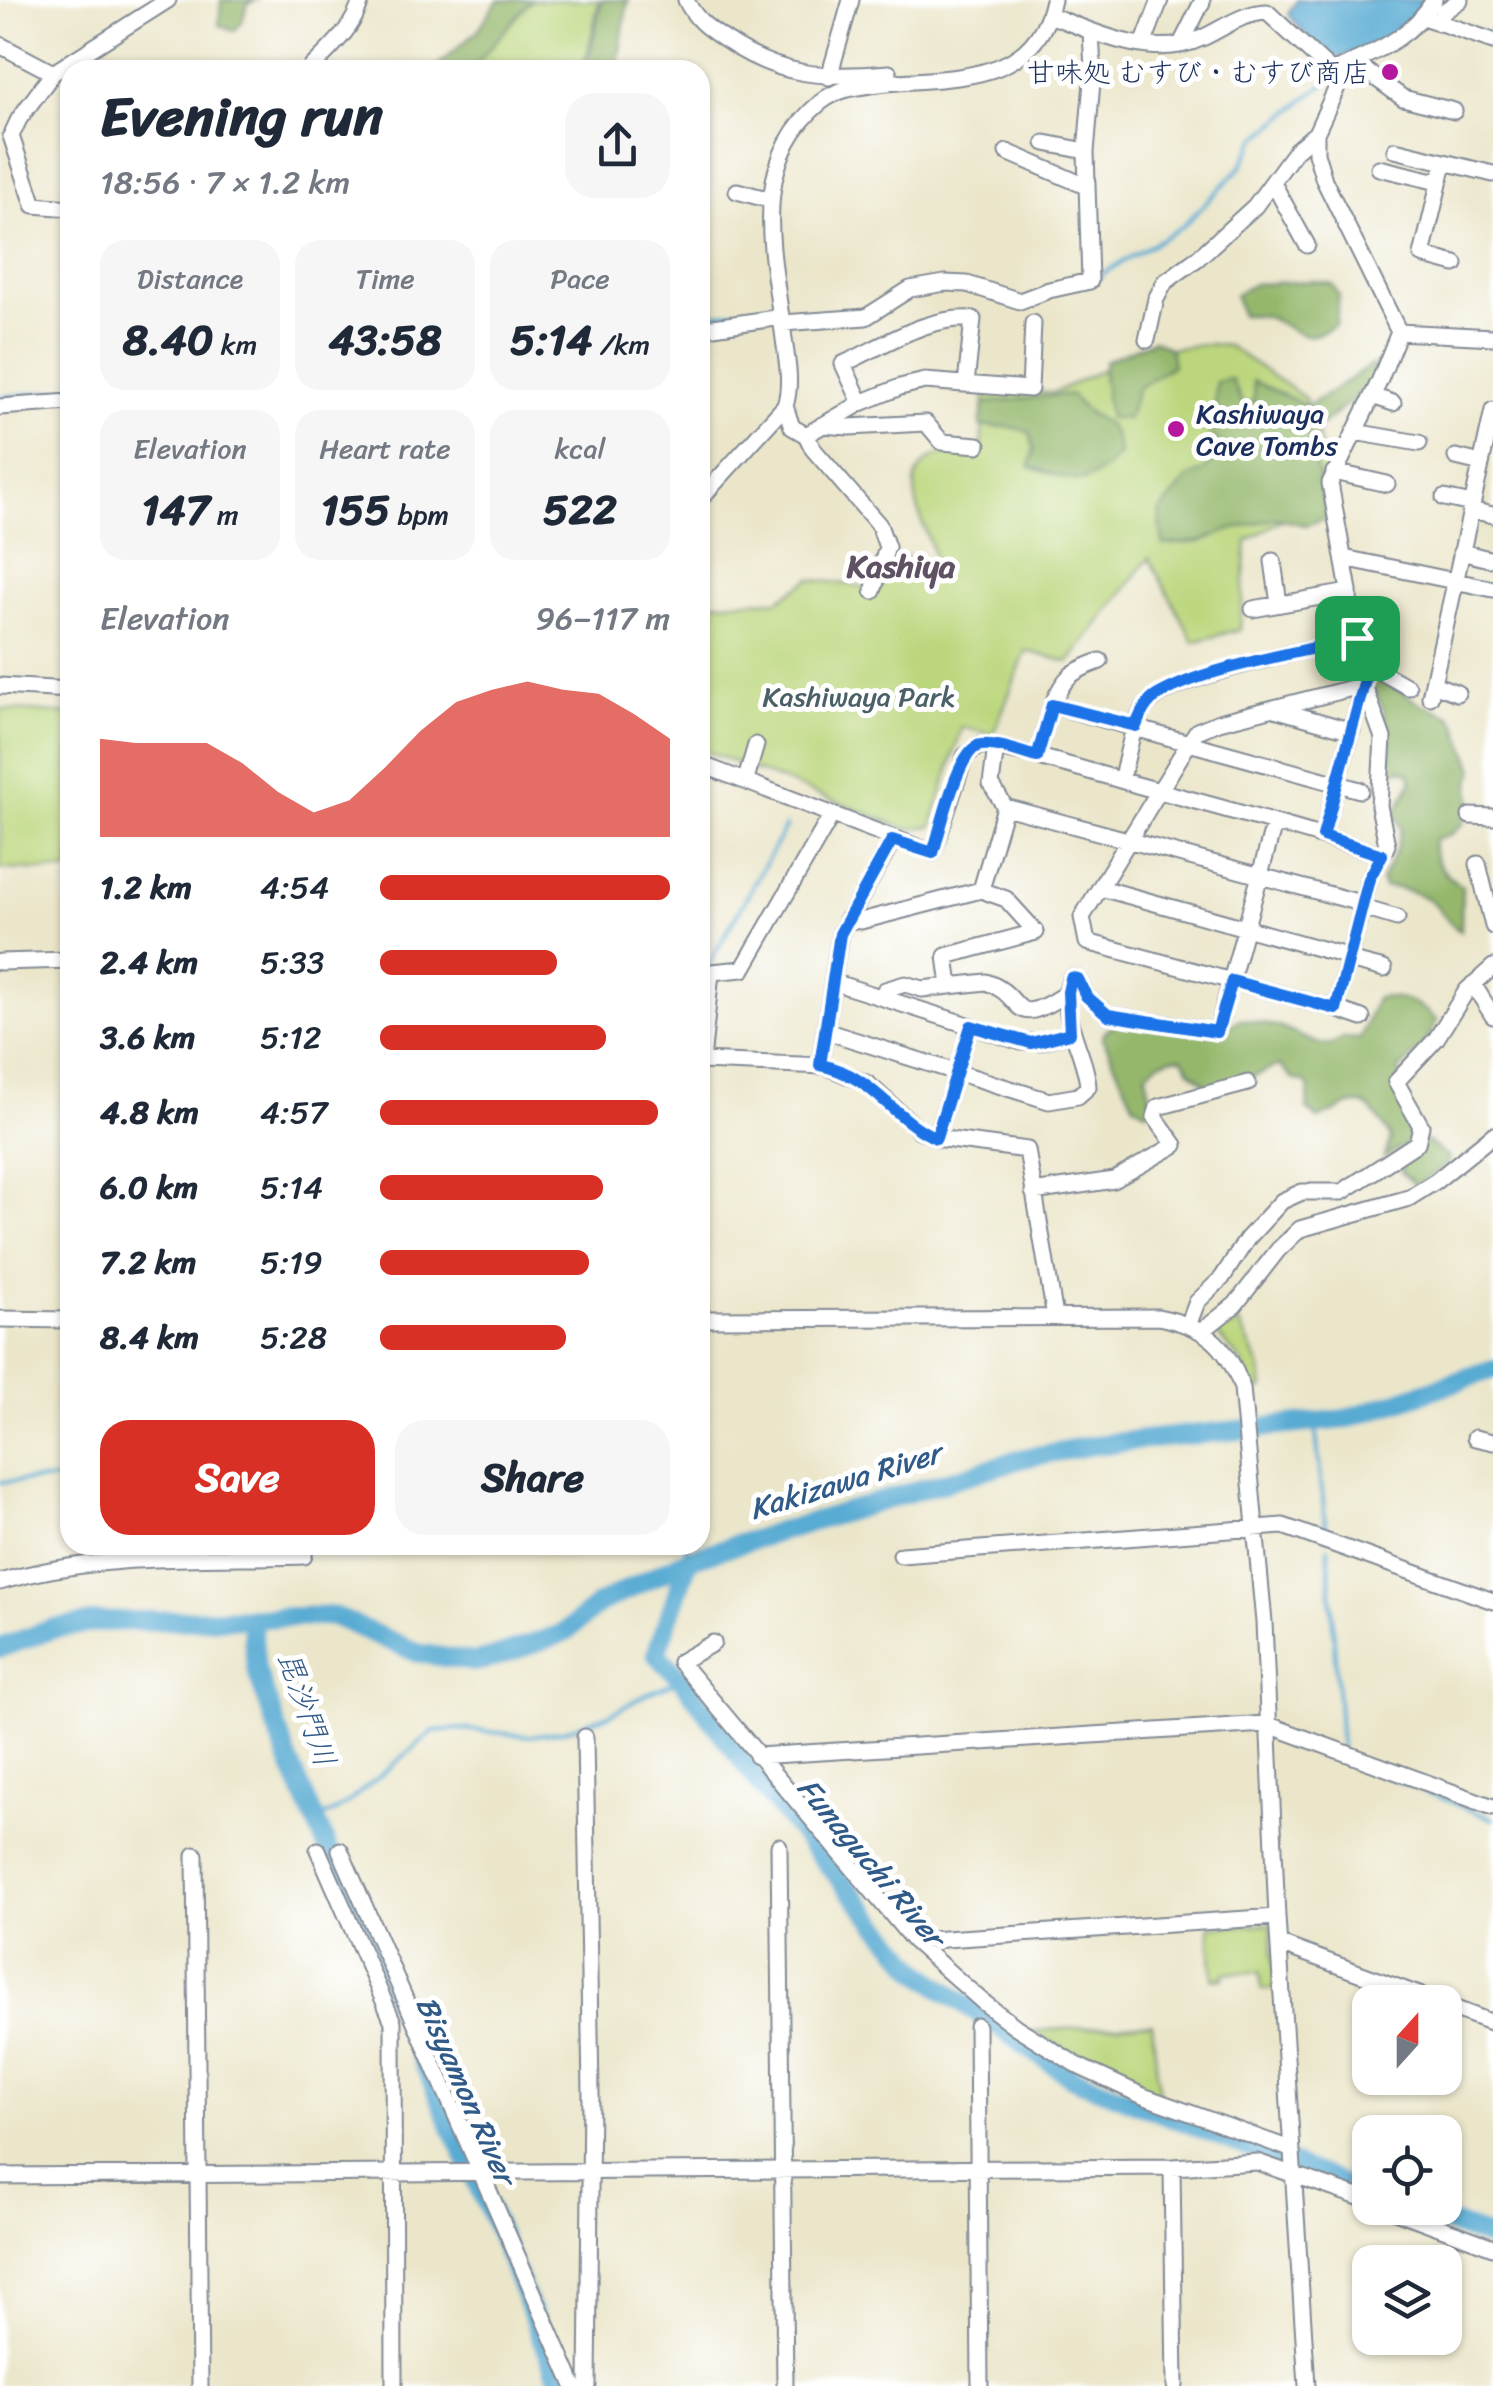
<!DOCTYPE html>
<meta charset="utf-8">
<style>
:root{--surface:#fff;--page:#f6f6f7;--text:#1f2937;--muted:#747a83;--accent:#d93025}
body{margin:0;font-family:Sriracha,"Klee One",sans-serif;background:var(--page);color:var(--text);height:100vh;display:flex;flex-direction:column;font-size:38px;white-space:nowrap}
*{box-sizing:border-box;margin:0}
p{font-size:32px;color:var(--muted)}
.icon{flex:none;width:55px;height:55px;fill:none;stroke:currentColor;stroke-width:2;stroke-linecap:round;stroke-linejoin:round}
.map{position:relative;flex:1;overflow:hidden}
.sheet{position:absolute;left:60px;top:60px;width:650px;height:1495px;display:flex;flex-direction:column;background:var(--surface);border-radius:30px;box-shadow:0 2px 8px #0004}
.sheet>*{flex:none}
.needle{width:65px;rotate:21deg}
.controls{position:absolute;left:1352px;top:1985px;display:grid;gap:20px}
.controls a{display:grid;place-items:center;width:110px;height:110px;border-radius:20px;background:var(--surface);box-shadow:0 2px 8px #0004;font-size:50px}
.pin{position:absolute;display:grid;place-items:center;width:85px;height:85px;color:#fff;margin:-42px;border-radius:20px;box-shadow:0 5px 15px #0006}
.round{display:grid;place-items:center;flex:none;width:105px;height:105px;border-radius:30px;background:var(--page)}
.head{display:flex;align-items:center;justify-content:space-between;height:170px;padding:0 40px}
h1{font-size:55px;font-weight:700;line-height:75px}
.figures{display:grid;grid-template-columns:repeat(3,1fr);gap:15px;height:170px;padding:10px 40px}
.figures div{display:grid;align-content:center;border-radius:25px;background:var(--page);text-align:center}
.figures b{font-size:42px;font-weight:700}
.figures small{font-size:28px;font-weight:400}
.figures p{font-size:28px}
.chart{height:280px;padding:20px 40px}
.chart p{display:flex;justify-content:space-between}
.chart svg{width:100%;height:180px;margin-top:10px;fill:var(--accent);opacity:.7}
.primary-button{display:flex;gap:20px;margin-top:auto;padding:20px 40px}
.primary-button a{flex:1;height:115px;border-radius:30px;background:var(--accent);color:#fff;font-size:40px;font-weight:700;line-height:115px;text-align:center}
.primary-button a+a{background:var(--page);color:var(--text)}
ul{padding:0 40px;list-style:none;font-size:32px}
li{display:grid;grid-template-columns:160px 120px 1fr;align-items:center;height:75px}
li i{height:25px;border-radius:12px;background:var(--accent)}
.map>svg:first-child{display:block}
.green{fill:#bbd67c;stroke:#6b826d;stroke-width:2.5}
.forest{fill:#94b76c;stroke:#587365;stroke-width:2.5}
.water{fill:#58abd3;stroke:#3a6d98;stroke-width:2.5}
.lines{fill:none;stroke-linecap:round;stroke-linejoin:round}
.stream{stroke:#58abd3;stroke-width:4}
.river{stroke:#58abd3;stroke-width:20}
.minor-casing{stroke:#838a94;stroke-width:19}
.minor{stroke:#fff;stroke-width:15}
.route-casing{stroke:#fff;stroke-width:20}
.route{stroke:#1a73e8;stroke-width:12}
.poi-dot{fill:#b5179e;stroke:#fff;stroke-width:4}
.labels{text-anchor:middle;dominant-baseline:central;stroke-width:10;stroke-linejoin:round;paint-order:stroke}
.poi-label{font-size:28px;fill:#1b2f5e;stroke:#fff;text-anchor:end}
.park-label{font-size:28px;fill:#4b6167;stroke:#fff}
.water-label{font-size:30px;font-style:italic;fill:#305a87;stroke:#fff}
.quarter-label{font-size:32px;font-weight:bold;fill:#5f5263;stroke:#fff}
</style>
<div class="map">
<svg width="1493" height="2386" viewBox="0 0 1493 2386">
<rect width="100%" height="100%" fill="#fff"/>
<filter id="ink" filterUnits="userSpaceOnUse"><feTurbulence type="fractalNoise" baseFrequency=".01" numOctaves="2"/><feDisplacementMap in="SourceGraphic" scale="20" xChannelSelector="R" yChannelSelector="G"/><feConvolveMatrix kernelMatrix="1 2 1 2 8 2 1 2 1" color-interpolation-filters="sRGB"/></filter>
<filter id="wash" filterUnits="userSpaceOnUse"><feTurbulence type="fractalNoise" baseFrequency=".0048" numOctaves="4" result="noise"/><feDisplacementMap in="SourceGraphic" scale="40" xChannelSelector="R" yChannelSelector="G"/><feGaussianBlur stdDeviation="2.25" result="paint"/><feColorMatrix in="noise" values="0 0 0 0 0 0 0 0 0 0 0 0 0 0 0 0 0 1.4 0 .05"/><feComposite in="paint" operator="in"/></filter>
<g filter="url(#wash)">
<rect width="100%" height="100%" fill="#ebe6ca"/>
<path class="green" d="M 527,0 L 599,0 L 587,57 L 579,70 L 467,70 Z
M 1209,344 L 1228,346 L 1305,398 L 1329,470 L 1293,513 L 1247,541 L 1240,629 L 1194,642 L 1149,558 L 1069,662 L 1026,651 L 993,735 L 962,727 L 932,826 L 907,829 L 700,749 L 700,603 L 778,600 L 810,579 L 872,588 L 894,555 L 935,561 C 931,540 919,520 916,499 C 908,454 949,450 981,450 L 985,390 L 1053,393 L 1140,352 Z
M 0,709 L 70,714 L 70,871 L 0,869 Z
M 1239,1323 L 1261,1368 L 1263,1389 L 1253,1389 L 1241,1361 L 1215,1332 L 1218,1327 L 1230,1328 Z
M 1271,1924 L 1275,1989 L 1262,1990 L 1260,1972 L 1224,1973 L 1223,1978 L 1213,1979 L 1209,1927 Z
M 1152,2023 L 1160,2098 L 1107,2075 L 1033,2031 Z"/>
<path class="forest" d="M 221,0 L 256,0 L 247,5 L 242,22 L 234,31 L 219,25 Z
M 498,0 L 531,0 L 471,70 L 433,70 L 479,29 Z
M 602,0 L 628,0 L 617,69 L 579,70 L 590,51 Z
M 1314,281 L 1332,284 L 1339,295 L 1336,324 C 1305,348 1294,328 1267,317 C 1259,314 1249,315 1241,315 L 1235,295 L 1254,284 Z
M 1154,340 L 1170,349 L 1173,365 L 1138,388 L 1127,419 L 1109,418 L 1103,374 L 1105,361 Z
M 1373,364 L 1373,383 L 1308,436 L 1329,518 L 1305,525 L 1276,518 L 1230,530 L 1200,542 L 1163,545 L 1159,513 L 1187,479 L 1207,468 L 1221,443 L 1203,426 L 1215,412 L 1216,382 L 1231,379 L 1245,408 L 1254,400 L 1253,381 L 1308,406 Z
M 1071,394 C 1092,427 1113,410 1119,455 C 1084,493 1074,480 1030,467 L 1034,450 L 1030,432 L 1011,427 L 980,426 L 984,403 Z
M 1376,676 L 1419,703 L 1451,716 L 1457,725 L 1474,769 L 1470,783 L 1471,802 L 1464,814 L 1464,823 L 1450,835 L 1435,839 C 1429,858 1446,877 1462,886 L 1461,931 C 1446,924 1443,910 1432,902 C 1420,893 1398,887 1384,887 L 1381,880 L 1397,848 L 1401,829 L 1395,813 L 1412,781 L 1409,773 L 1401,769 L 1387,772 L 1391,748 L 1383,708 L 1369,683 Z
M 1381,997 C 1405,997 1421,1004 1437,1021 L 1425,1044 L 1399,1070 L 1415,1139 L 1384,1158 L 1391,1138 C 1362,1091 1363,1100 1318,1119 L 1307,1109 L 1309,1089 L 1305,1082 L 1293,1079 L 1279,1065 L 1245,1080 L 1211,1089 L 1190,1070 L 1183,1058 C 1167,1056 1156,1063 1146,1074 L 1152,1105 L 1147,1111 L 1134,1105 L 1103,1038 L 1104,1033 L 1115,1024 L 1225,1029 L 1240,1019 L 1279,1027 L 1321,1045 L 1332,1044 L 1343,1038 L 1360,1039 L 1376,999 Z
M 1427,1141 L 1449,1158 L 1447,1164 L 1417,1186 L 1402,1173 L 1400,1167 L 1407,1156 Z"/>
<path class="water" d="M 1297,0 L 1425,0 L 1402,34 L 1343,57 L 1324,57 L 1288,14 Z"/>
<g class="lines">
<path class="stream" d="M 1096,280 L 1105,272 L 1183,226 L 1241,167 L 1256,139 L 1328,81
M 700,317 L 769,305
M 0,397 L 70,390
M 708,966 L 786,826
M 700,992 L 704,974
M 1315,1423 L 1327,1539
M 0,1482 L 70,1479
M 685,1545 L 689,1559
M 1328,1548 L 1341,1748
M 1341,1758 L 1493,1819
M 314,1818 L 331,1814 L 346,1804 L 434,1731 L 460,1729 L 530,1736 L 563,1731 L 611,1714 L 655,1690 L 683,1680"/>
<path class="river" d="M 689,1559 L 656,1654 L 683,1680 L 758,1782 L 867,1911 L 917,1969 L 940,1987 L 1073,2078 L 1350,2187
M 251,1617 L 256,1669 L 287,1757 L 494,2221 L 562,2386
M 0,1648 L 52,1629 L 99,1622 L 333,1616 L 418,1653 L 474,1662 L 489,1659 L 564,1633 L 599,1604 L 689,1559 L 1024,1458 L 1094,1445 L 1346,1419 L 1493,1369
M 1408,2208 L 1493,2239"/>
</g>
</g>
<g filter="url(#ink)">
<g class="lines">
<defs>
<path id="minor" d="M 686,0 C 695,19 706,27 724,39 C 781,78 823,78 889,73
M 1050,15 C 1096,33 1153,61 1202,38 C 1224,28 1242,13 1267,12 L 1332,72 L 1339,83 L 1316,133 L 1296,150 L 1255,206 L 1198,258 L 1165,282 L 1156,299 L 1147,340
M 1423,17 L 1493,41
M 1439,23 L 1443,12 L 1460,0
M 1181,44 L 1202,2
M 0,45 L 53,73
M 1143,45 L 1160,0
M 309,70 C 329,49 354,29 361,0
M 1332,72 C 1373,52 1410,40 1434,0
M 829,77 L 851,0
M 1337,80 L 1366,71 L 1403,98 L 1454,111
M 1316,133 L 1316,153 L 1324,180 L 1399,332 L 1379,382 L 1330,483 L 1349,591 L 1350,618 L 1369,665 L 1323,836
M 1045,143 L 1086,151
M 1395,150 L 1493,174
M 1007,152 L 1081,184 L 1087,183
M 1444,163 L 1422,255 L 1455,264
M 1379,168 L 1438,182
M 1273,183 L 1307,245
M 737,191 L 770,200
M 70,208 L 34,205 L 11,136 L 19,119 L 53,73 L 168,0
M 783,323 L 866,317 L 910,289 L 945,283 L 967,284 L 1020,301 L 1049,290 L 1090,281 L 1086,152 L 1093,70 L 1091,31
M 700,329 L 782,317
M 1399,332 L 1493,337
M 966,384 L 973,319 C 928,315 883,346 843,364 L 861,403 L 900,387 L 925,381 L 1030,389 L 1033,323
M 1372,396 L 1393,403
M 785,406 L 792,427 L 806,435 L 861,403
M 0,407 L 70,402
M 822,425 L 849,427 L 926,423 L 942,442 L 978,445
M 1354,432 L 1419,443
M 806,435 L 813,449 L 879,525 L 887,547 L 873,591
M 1456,457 L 1481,463
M 1334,472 L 1387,484
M 1444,498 L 1472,504
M 700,499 L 785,406 C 792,383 787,362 784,339 C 774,257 746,163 821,102 C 838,88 857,87 878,84 C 948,76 1035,87 1053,0
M 1470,510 L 1493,515
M 1461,552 L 1489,559
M 1344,558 L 1493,589
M 1273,561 L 1279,604
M 1253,609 L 1349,592
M 1369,665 L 1408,687
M 1433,684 L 1457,693
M 0,686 L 70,690
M 1430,697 L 1493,410
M 1052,705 C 1065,676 1070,672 1100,661
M 1275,709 L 1352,731
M 996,747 L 991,784 L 1005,807 L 1364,904
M 700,764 L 933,853 L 965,756 L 980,745 C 1033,753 1085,770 1137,785 C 1219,807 1301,829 1382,855 L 1369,879 L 1336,1009 L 1087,942 L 1082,917 L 1159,791 C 1170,775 1179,758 1189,743 L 1052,705 L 1037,757
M 746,779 L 756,745
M 1121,780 C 1128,757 1131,726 1145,707 C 1167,675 1315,649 1357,638
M 1360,790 L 1189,743 L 1197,731 L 1219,722 L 1364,685 L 1383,738 L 1379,806 L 1387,845 L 1382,855
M 1470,816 L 1493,817
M 1478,864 L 1493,926
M 1101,888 L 1350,957
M 981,890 L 1005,807
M 1363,908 L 1397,918
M 847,919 L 861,921 L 981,890 L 1006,899 L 1036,932 L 946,956 L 950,986
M 1349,960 L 1384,969
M 0,962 L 70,960
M 833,982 L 1021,1042 L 1039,1042 L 1070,1033
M 1473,984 L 1493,1016
M 886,999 L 885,990 L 905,984 L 922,989 L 986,982 C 1028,996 1007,1033 1068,992
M 1336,1009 L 1362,1018
M 825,1031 L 1049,1101 L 1078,1096 L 1088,1087 C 1086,1051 1056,1016 1071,978 L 1078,979 L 1086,996 L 1108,1015 L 1217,1032 L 1274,824
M 700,1061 L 825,1066 L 868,1084 L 919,1130 L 936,1138 L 1027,1150 L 1055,1317
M 702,1061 L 711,972 L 743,969 L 831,816
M 820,1065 L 840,934 L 893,840
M 936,1138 L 971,1026
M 1033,1192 L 1114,1180 L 1175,1145 L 1155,1117 L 1158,1107 L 1248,1083
M 0,1319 L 70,1320
M 700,1319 L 1158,1317 C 1204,1326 1227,1343 1242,1388 L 1264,1622 L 1277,1917 L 1307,2386
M 1189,1323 L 1197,1302 L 1222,1278 L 1247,1239 L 1282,1201 L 1302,1192 L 1342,1192 L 1417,1143 L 1421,1126 L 1396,1082 L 1436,1039 L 1467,990 L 1493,967
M 1202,1331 L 1235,1305 L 1278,1250 L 1300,1229 L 1409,1198 L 1436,1181 L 1493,1135
M 1475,1438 L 1493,1442
M 901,1555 L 1283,1526 L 1493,1601
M 0,1582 C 97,1553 204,1559 304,1556 L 305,1545
M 713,1643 L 680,1662 L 914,1941 L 983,2002 L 1016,2027 L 1080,2067 L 1143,2096 L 1290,2149
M 585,1737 L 591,2093 L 588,2386
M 757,1756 L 1266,1724 L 1493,1807
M 779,1846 L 785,2386
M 318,1850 L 393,2022 L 394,2386
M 340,1850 L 574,2386
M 195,1855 L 200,2386
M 914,1941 L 1277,1917
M 1280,1944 L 1438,2002
M 1445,2005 L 1493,2023
M 977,2026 L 980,2386
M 1172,2167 L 1175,2386
M 0,2176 L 1172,2167 L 1257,2162 L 1370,2201
M 1387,2208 L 1493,2247"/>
</defs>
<use href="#minor" class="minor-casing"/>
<use href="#minor" class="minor"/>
</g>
</g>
<g class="lines" filter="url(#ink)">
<defs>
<path id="route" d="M 1357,638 L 1369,665 L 1323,836 L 1382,855 L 1369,879 L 1336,1009 L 1232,981 L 1217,1032 L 1108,1015 L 1086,996 L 1078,979 L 1071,978 L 1068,992 L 1070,1033 L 1031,1043 L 971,1026 L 936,1138 C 891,1118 873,1075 820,1065 L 840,934 L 892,840 L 933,853 C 940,832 958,747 981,745 C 998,743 1021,753 1037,757 L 1052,705 L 1136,726 C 1141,713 1146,702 1158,695 C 1208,666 1300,653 1357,638 Z"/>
</defs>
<use href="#route" class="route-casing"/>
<use href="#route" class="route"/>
</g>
<g class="poi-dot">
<circle cx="1390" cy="72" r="10"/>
<circle cx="1176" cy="429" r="10"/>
</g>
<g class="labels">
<g class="poi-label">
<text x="1370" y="72">甘味処 むすび・むすび商店</text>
<text x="1196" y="413" text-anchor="start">Kashiwaya<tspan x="1196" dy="32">Cave Tombs</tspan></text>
</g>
<g class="park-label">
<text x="859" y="696">Kashiwaya Park</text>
</g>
<g class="water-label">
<text transform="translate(845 1481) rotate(-17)">Kakizawa River</text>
<text transform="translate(307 1709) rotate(71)">毘沙門川</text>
<text transform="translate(871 1862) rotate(50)">Funaguchi River</text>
<text transform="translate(466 2090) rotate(66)">Bisyamon River</text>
</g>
<g class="quarter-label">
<text x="901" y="566">Kashiya</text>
</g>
</g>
</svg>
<div class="controls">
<a><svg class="needle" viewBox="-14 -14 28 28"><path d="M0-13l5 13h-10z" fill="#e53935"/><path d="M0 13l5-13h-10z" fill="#747a83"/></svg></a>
<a><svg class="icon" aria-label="locate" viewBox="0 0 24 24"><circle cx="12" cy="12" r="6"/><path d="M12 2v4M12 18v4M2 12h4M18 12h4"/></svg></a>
<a><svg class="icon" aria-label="layers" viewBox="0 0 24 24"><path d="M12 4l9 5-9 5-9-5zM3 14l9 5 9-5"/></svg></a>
</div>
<div class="pin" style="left:1357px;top:638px;background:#1e9e55"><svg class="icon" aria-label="arrive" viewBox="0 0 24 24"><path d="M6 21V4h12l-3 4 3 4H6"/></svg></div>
<section class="sheet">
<div class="head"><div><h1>Evening run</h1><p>18:56 · 7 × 1.2 km</p></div><a class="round"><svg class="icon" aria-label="share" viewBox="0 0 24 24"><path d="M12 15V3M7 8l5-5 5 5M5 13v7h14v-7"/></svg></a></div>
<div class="figures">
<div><p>Distance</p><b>8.40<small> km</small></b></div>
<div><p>Time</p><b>43:58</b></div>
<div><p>Pace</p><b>5:14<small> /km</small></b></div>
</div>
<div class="figures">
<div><p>Elevation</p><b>147<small> m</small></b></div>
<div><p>Heart rate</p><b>155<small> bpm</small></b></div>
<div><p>kcal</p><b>522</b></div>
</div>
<div class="chart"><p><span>Elevation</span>96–117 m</p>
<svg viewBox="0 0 160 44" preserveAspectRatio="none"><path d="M0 44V20L10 21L20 21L30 21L40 26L50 33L60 38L70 35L80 27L90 18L100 11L110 8L120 6L130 8L140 9L150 14L160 20V44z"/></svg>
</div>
<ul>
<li><b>1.2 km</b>4:54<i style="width:100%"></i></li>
<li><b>2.4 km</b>5:33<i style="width:61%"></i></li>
<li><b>3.6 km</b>5:12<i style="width:78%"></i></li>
<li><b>4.8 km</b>4:57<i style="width:96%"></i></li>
<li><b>6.0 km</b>5:14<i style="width:77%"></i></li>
<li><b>7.2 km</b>5:19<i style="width:72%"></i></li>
<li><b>8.4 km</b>5:28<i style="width:64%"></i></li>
</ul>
<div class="primary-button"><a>Save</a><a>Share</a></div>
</section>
</div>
